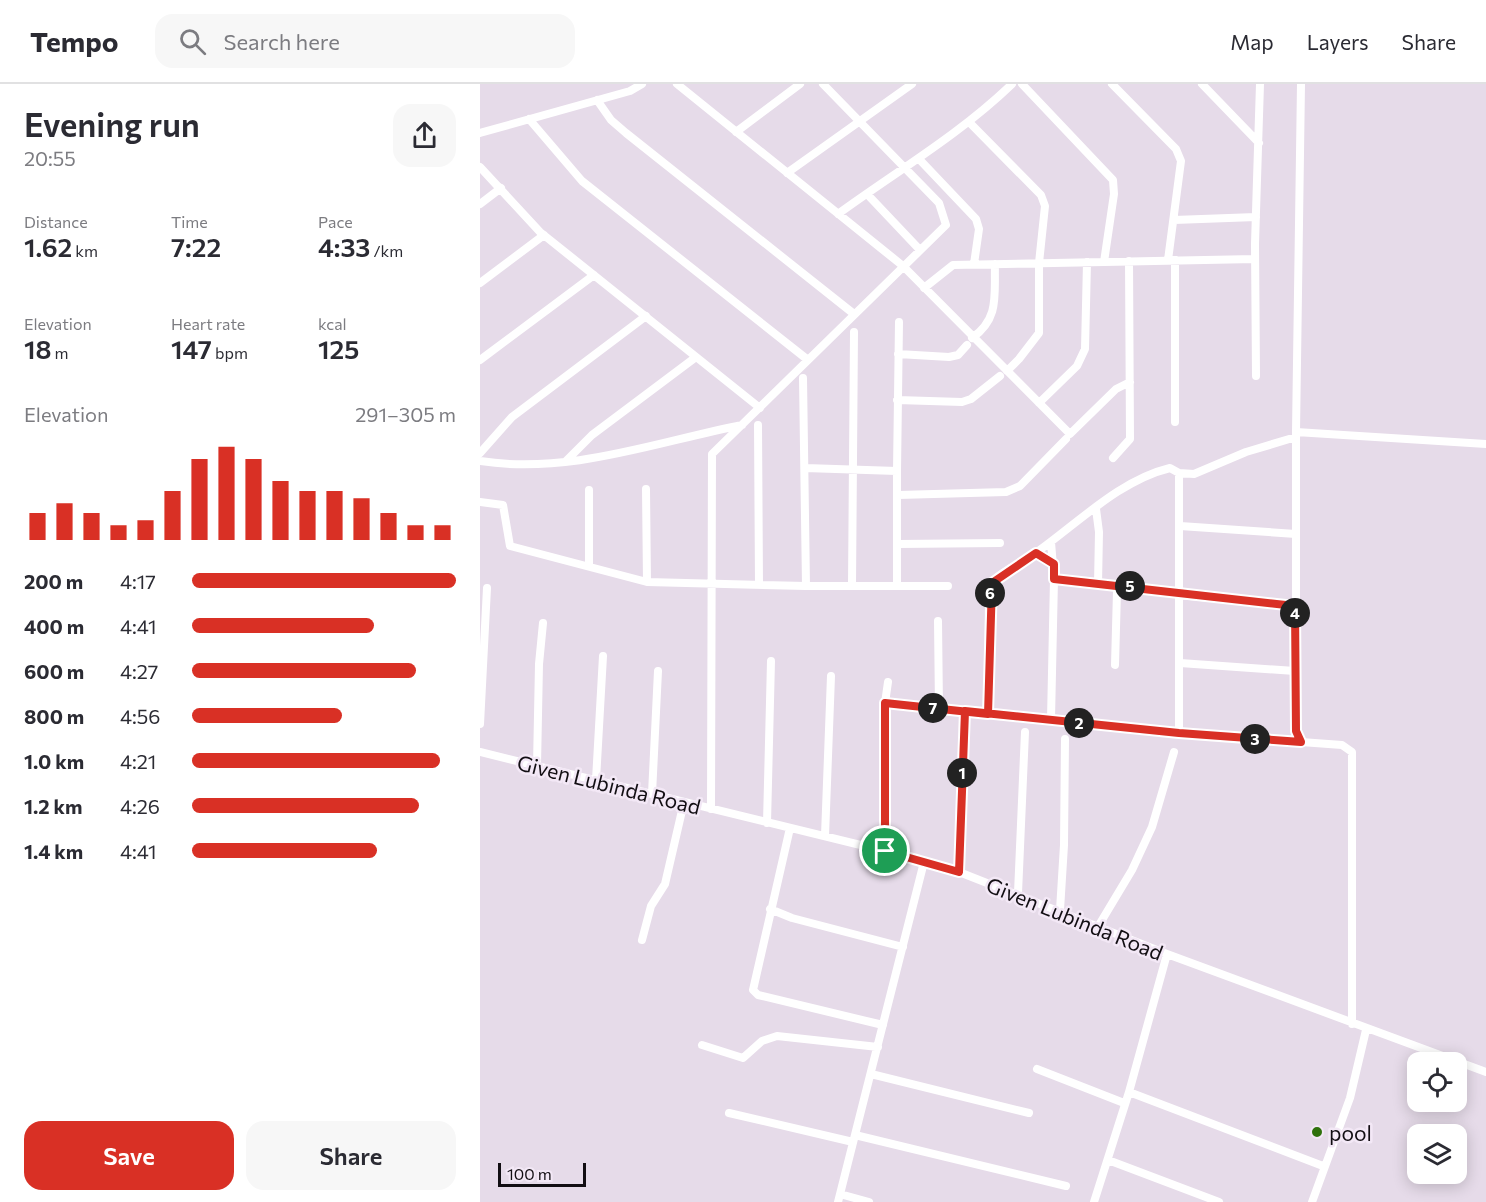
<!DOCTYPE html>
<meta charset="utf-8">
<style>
:root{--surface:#fff;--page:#f7f7f7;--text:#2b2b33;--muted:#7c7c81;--line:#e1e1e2;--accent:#d93025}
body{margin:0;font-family:Commissioner,sans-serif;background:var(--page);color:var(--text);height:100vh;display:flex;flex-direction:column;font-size:22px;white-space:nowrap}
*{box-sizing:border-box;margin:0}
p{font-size:20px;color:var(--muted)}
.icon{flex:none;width:33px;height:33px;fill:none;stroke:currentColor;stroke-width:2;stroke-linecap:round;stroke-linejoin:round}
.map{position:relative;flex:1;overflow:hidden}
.side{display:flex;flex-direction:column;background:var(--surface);width:480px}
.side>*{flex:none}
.controls{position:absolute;left:927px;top:968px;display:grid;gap:12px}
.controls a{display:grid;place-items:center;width:60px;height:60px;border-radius:12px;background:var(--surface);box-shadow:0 3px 15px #0003;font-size:30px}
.scale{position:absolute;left:18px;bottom:15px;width:88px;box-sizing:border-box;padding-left:6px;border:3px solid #120e13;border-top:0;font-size:16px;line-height:21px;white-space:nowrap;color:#120e13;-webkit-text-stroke:4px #f3e8f6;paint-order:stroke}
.pin{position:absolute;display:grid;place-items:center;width:51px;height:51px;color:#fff;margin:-26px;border:3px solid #fff;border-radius:50%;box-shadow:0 2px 6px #0007}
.km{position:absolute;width:30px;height:30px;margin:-15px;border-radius:50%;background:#222;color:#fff;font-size:16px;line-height:30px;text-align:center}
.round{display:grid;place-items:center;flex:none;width:63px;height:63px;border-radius:18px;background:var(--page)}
.summary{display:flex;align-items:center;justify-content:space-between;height:102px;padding:0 24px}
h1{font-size:33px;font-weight:600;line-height:45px}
.figures{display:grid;grid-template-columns:repeat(3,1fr);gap:9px;height:102px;padding:6px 24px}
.figures div{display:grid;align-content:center}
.figures b{font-size:26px;font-weight:600}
.figures small{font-size:16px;font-weight:400}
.figures p{font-size:16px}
.chart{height:168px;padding:12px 24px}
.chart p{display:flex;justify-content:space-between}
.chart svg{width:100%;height:108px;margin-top:6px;stroke:var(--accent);stroke-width:6}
.primary-button{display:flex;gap:12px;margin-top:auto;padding:12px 24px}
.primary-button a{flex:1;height:69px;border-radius:18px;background:var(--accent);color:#fff;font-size:24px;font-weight:600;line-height:69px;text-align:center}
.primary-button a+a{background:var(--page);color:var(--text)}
ul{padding:0 24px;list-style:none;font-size:20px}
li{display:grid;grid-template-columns:96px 72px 1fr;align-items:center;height:45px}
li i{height:15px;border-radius:8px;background:var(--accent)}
header{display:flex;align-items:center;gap:36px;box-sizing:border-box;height:84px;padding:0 30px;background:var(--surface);border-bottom:2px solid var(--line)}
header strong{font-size:28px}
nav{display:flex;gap:33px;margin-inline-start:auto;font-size:21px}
.search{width:420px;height:54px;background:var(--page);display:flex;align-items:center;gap:15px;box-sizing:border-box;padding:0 21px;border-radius:18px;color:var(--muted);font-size:22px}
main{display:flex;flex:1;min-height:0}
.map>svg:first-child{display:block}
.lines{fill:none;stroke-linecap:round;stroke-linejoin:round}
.minor{stroke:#fff;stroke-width:8}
.route-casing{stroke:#fff;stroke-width:12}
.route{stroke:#d93025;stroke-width:8}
.poi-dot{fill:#2f710c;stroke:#f3e8f6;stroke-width:2}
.labels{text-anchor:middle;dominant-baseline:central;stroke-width:5;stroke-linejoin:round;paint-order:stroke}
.street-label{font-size:21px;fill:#120e13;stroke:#f3e8f6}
.poi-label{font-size:21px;fill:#120e13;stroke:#f3e8f6;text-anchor:start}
</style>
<header>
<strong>Tempo</strong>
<div class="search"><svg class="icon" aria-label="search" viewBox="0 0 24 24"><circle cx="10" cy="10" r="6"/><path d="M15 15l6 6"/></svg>Search here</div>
<nav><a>Map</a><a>Layers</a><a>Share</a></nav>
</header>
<main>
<section class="side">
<div class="summary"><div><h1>Evening run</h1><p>20:55</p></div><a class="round"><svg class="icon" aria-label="share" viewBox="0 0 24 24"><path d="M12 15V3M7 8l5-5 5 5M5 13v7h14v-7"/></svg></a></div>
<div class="figures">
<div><p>Distance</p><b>1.62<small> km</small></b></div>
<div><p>Time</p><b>7:22</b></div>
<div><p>Pace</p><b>4:33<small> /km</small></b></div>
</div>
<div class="figures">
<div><p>Elevation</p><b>18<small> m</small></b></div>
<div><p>Heart rate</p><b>147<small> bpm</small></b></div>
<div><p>kcal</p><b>125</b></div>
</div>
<div class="chart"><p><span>Elevation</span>291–305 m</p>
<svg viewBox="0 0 160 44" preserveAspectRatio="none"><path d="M5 44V33M15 44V29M25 44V33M35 44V38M45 44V36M55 44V24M65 44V11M75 44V6M85 44V11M95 44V20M105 44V24M115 44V24M125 44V27M135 44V33M145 44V38M155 44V38"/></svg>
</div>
<ul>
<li><b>200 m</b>4:17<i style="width:100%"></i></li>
<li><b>400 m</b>4:41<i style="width:69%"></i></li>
<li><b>600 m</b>4:27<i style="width:85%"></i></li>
<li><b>800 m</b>4:56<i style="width:57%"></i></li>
<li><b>1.0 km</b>4:21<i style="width:94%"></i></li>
<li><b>1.2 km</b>4:26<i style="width:86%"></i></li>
<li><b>1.4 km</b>4:41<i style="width:70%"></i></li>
</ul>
<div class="primary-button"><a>Save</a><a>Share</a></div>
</section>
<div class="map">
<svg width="1006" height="1118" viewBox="0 0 1006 1118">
<rect width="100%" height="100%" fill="#e6dbe9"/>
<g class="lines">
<path class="minor" d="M 197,0 L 423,182 L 590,350 L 636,305 L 650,298
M 542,0 L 633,96 L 634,110 L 624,178
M 632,0 L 696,65 L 701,77 L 688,176
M 722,0 L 779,59
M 821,0 L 816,348 L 816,647 L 821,658 L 862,661 L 872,668 L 872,940
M 117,16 L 131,36 L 146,49 L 374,230
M 49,35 L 102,97 L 328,276
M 489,38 L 561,111 L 565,122 L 559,179 L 559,249 L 539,275 L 527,287
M 256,48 L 320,0
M 0,49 L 150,7 L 162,0
M 439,75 L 496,135 L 499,145 L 494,180
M 0,83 L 60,148 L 280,324
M 307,89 L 432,0
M 387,110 L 440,166
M 0,120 L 21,104
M 358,130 C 417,87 479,51 532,0
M 694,136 L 776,133
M 695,176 L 695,338
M 0,199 L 64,151
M 444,204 L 473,181 L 775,175
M 492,254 C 520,234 514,211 515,180
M 418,270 L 469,273 L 478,271 L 487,261
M 0,276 L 114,191
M 776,292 L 775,160 L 780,0
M 417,316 L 482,318 L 491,315 L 520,292
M 559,319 L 597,282 L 605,265 L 607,178
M 278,341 L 279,501
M 816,348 L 1006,360
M 0,369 L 32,333 L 166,232
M 633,374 L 650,355 L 649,177
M 0,377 C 89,391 176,358 262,341
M 86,377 L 112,351 L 216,273
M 325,384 L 417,387 L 417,502
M 417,387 L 419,238
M 166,405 L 167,498
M 418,411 L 526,408 L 540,402 L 586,355
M 0,418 L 23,421 L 30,462 L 167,498 L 326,502 L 323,294
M 616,425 L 619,448 L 618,500
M 700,442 L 816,450
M 418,460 L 520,459
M 109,480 L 109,406
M 574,495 L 640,502
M 326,502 L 468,502
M 372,502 L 374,248
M 699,511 L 815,522
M 458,537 L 459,625
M 700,579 L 815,587
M 635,581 L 637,507 L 640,502 L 699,508
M 405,619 L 571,635 L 574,495 L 571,458
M 508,630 L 509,513 C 510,507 510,501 514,496 C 525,485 544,478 557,468 C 598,439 640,396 690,384 L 699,389 L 714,390 L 766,368 L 816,353
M 571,635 L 699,649 L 821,658
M 0,640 L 7,504
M 699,649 L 699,389
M 0,668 L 405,767 L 479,788 L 687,870 L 1006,988
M 57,682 L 59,580 L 63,539
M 116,696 L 123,572
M 172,710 L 178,587
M 231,725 L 232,370 L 466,141 L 459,119 L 343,0
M 287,739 L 291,577
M 310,744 L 273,906 L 278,911 L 403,941
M 345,752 L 351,592
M 405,767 L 405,619 L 408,598
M 479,788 L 485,627
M 538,809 L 545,648
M 290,825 L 312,834 L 423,863
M 580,826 L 584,761 L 585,655
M 619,841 L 652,786 L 672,743 L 694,668
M 162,856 L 171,822 L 185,800 L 204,718
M 222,961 L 263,974 L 282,957 L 297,952 L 398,963
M 557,985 L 644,1019
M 391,990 L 549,1029
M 649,1008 L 843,1082
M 249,1029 L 373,1058
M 375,1051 L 586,1102
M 628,1076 L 739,1118
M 360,1110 L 389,1118
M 358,1118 L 444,778
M 614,1118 L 649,1008 L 687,870
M 832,1118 L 870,1014 L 886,946"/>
</g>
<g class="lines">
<defs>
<path id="route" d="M 405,767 L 479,788 L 485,627 L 699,649 L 821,658 L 816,647 L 815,522 L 574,495 L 574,480 L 556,469 L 512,499 L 508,630 L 405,619 L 405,767"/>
</defs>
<use href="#route" class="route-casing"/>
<use href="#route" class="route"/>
</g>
<circle class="poi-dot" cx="837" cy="1048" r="6"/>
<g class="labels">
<g class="street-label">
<text transform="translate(129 700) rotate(14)">Given Lubinda Road</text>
<text transform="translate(595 834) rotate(22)">Given Lubinda Road</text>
</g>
<g class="poi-label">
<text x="849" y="1048">pool</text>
</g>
</g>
</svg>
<div class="controls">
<a><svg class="icon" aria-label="locate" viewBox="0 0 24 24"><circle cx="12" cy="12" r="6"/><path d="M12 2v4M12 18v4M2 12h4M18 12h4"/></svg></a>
<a><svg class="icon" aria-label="layers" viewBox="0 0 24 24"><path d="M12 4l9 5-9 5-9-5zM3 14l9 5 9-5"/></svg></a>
</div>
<div class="scale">100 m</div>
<div class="pin" style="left:405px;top:767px;background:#1e9e55"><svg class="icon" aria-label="arrive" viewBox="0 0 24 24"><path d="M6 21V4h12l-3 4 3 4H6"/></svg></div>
<b class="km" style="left:482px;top:689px">1</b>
<b class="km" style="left:599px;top:639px">2</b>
<b class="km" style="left:775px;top:655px">3</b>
<b class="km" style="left:815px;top:529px">4</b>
<b class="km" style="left:650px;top:502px">5</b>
<b class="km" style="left:510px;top:509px">6</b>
<b class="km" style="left:453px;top:624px">7</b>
</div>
</main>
